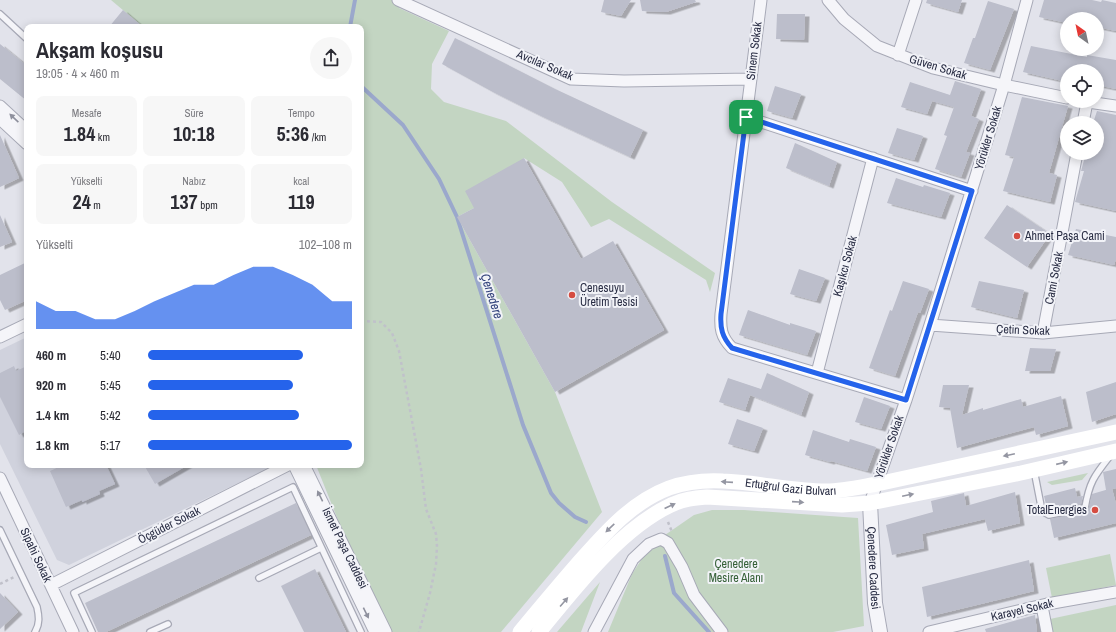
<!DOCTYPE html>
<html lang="tr">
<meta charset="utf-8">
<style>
:root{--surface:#fff;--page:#f7f7f7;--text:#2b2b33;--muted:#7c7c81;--accent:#2563eb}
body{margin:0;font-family:"Archivo Narrow",sans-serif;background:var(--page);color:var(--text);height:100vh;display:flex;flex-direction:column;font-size:15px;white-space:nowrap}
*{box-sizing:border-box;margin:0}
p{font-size:13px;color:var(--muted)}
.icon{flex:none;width:22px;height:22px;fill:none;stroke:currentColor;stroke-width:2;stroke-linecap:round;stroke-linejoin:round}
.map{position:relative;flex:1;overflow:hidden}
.details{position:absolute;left:24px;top:24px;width:340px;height:444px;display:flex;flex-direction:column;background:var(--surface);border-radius:8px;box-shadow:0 2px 10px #0003}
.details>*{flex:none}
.needle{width:26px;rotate:327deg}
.fabs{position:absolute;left:1060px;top:12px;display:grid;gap:8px}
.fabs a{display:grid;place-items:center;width:44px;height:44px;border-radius:50%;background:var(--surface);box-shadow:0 2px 10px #0003;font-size:20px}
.pin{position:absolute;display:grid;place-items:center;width:34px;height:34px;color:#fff;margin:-17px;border-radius:8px;box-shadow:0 2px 6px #0006}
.round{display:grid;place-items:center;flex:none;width:42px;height:42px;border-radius:21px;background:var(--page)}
.overview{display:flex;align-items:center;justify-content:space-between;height:68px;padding:0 12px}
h1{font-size:22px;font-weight:700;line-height:30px}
.metrics{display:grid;grid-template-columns:repeat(3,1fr);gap:6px;height:68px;padding:4px 12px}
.metrics div{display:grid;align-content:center;border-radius:8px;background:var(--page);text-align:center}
.metrics b{font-size:20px;font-weight:700}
.metrics small{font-size:11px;font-weight:400}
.metrics p{font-size:11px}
.chart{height:112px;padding:8px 12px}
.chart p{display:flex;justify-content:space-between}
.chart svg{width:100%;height:72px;margin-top:4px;fill:var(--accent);opacity:.7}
ul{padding:0 12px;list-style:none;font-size:13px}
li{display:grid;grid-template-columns:64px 48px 1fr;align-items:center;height:30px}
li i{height:10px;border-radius:5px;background:var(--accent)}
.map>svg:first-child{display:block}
.built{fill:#d0d2dd}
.green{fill:#c3d5c2}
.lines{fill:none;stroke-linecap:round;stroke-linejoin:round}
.stream{stroke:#9ba8cc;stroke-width:4}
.building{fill:#bcbecb;filter:url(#shadow)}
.service-casing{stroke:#a7a9b6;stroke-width:8}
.minor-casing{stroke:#a7a9b6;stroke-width:13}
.tertiary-casing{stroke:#a7a9b6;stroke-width:16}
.path{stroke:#c0c1ca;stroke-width:2.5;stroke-dasharray:3 3;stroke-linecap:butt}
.service{stroke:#f5f5f9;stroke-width:5.5}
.minor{stroke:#f5f5f9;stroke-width:11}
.tertiary{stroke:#f5f5f9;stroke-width:14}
.secondary{stroke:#fff;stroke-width:15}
.oneway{fill:#8f919e}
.oneway2{fill:#9496a2}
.route-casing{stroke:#fff;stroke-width:8}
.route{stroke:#2563eb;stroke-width:5}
.poi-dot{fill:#d54c41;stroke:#f2f3f8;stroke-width:1.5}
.labels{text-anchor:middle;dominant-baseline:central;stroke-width:4;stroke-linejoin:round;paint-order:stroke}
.street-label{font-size:12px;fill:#292d44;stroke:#f2f3f8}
.poi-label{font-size:12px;fill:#292d44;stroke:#f2f3f8;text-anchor:start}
.park-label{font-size:12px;fill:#356037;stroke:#f2f3f8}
.water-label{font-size:13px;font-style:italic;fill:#31417a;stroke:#f2f3f8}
</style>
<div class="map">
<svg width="1116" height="632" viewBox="0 0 1116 632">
<defs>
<filter id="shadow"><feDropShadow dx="4.5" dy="2.5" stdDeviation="0" flood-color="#0004"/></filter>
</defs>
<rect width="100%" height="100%" fill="#e2e3eb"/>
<path class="built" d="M 27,337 L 27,465 L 275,465 L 69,565 L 57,560 L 0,444 L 0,350 Z"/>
<path class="green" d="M 111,0 L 398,0 L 399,8 L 449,31 L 432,64 L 431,89 L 444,102 L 506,121 L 612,202 L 715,273 L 710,292 L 706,280 L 609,219 L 591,227 L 562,182 L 524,158 L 474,208 L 457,217 L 555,392 L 602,512 L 501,632 L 390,632 L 346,540 L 316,465 L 361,465 L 361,27 L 143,27 Z
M 1088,473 L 1082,480 L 1052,485 L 1047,482 Z
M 712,510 L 744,510 L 858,518 L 864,626 L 833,632 L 608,632 L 632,574 L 645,554 L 665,535 L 694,515 Z
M 1110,554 L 1116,585 L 1052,598 L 1046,568 Z
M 600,582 L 581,632 L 557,632 Z
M 1116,605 L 1116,632 L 1052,632 L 1050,619 Z"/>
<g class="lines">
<path class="stream" d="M 350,27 L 355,0
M 361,86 L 403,125 L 439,179 L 457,217 L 523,425 L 551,493 L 559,503 L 575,517 L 586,522
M 665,556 L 674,593 L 709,632"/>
</g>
<path class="building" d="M 604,0 L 631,0 L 621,16 L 601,12 Z
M 640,0 L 695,0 L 696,2 L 666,12 L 642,11 Z
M 927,0 L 962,0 L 958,12 L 926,3 Z
M 1044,0 L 1092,0 L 1101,2 L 1102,0 L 1116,3 L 1116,31 L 1097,27 L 1097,19 L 1067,19 L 1067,23 L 1039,17 Z
M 988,1 L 1014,9 L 990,70 L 964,63 L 973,38 L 975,38 Z
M 123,10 L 143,27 L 109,27 Z
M 777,14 L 805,14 L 804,40 L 776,39 Z
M 455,38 L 555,89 L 643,130 L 630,157 L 541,116 L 493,92 L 442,64 Z
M 0,44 L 27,66 L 27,101 L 0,79 Z
M 1031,46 L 1087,57 L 1087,55 L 1116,60 L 1116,89 L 1097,85 L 1097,71 L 1067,71 L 1067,82 L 1023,72 Z
M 955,81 L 981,89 L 971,116 L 979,119 L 966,152 L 970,153 L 961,177 L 935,169 L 947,136 L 944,135 L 954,107 L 932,101 L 927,114 L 901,107 L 910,82 L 950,95 Z
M 775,86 L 801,94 L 792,118 L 767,111 Z
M 1022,97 L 1068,106 L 1049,173 L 1057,175 L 1050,202 L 1003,191 L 1014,157 L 1005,155 Z
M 1097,111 L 1116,115 L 1116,211 L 1075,202 L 1084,171 L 1081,171 L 1086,153 L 1097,153 L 1097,123 L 1093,123 Z
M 897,128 L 923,136 L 914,160 L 888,153 Z
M 0,135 L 19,178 L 0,187 Z
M 795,143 L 837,162 L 829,186 L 786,168 Z
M 524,158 L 581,259 L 613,241 L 664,330 L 555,392 L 457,217 L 474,208 L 465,191 Z
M 896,178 L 923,187 L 924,185 L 950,193 L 941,217 L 887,203 Z
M 1007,205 L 1050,234 L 1027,267 L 984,238 Z
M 0,215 L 12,242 L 0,247 Z
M 1076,229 L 1116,237 L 1116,259 L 1114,265 L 1068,255 Z
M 27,262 L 27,300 L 5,310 L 0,300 L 0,275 Z
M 799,269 L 825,278 L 816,301 L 790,294 Z
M 903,281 L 929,289 L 920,313 L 918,312 L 895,376 L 869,368 L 890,310 L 892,311 Z
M 979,281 L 1024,290 L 1017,318 L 971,307 Z
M 748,310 L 790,325 L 790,323 L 816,331 L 807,355 L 739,335 Z
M 1030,348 L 1056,349 L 1050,371 L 1025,371 Z
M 14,366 L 16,371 L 27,366 L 27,430 L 19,435 L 0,397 L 0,373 Z
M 767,373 L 809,392 L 801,415 L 750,395 L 745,410 L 719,402 L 728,378 L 761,389 Z
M 1116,382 L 1116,414 L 1092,422 L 1086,392 Z
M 943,385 L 969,385 L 962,415 L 983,408 L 983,410 L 1021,399 L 1023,407 L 1061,396 L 1068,426 L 1036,435 L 1034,427 L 957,448 L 950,408 L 939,407 Z
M 864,397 L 890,406 L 881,429 L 855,422 Z
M 737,419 L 763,428 L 754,451 L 728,444 Z
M 813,430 L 849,442 L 850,439 L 876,447 L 867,471 L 831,461 L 830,462 L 805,455 Z
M 63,465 L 106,465 L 115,484 L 99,491 L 100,494 L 82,502 L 82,500 L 66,507 L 50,471 Z
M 144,465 L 188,465 L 155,484 Z
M 1116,469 L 1116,488 L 1112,489 L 1116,504 L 1116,523 L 1054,538 L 1050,519 L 1088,511 L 1092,494 L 1109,489 L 1106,490 L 1103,472 Z
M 1075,488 L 1077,497 L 1083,496 L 1081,504 L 1050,511 L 1047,509 L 1044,496 Z
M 1015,492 L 1020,523 L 988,531 L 985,519 L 922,534 L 924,548 L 892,555 L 886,525 L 933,512 L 931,501 L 964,493 L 966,506 Z
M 296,503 L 311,535 L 106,632 L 98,632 L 85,603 Z
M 1029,560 L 1034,591 L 927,617 L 922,587 Z
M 315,569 L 346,632 L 304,632 L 281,586 Z
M 0,593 L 18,612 L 0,629 Z
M 1035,615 L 1037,632 L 986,632 L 985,629 Z"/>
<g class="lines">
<defs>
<path id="service" d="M 0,14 L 27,39
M 1034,470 L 1042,511 L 1049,515 L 1085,508 C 1089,483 1094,476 1110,456
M 0,530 L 37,607 C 39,616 40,624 35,632
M 259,578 L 321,548
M 92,632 L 74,593 L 293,487 L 361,632
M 150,632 L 168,624"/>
<path id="minor" d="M 398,0 L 571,79 L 624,81 L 751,79
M 761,0 L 721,314 C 720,328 721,337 732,348 L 906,400
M 828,0 L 844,19 L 877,46 L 933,68 L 1004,85 L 1067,98
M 898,55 L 916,0
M 1081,101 L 1116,106
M 0,106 L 27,131
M 746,117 L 972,191
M 0,119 L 27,144
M 1083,123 L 1087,102
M 930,325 L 1043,333 L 1116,326
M 1043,333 L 1077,153
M 0,337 L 27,324
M 817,373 L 873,158
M 294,465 L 375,632
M 304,465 L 386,632
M 0,478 L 73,632
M 870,503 L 906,400 L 930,325 L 1004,85 L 1027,0
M 51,585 L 288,465
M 1042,606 L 1047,632
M 594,632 L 633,559 L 649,544 L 661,539 L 668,543 L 682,567 L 694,595 L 722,632
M 929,632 L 1047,604 L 1116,592"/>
<g id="tertiary">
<path id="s1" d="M 870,503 L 875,603 L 880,632"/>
</g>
</defs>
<use href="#service" class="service-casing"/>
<use href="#minor" class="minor-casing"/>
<use href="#tertiary" class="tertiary-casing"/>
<path class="path" d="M 361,321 L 381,322 L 392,333 L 399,351 L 421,469 L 426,509 L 436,534 L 437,546 L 436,564 L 430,593 L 419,632
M 668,522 L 672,532
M 0,584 L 14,577"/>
<use href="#service" class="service"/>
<use href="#minor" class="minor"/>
<use href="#tertiary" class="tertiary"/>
<g class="secondary">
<path id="s2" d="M 520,632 C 540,608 560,584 581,560 C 606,532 632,502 669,488 C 686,482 705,480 723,481 C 757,482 791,491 826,491 C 843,491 860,487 877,484 L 1116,432"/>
<path d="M 539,632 C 575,588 620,529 671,505 C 683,499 695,498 707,497 L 842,505 L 870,503 L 1021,473 L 1116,451"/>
</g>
</g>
<defs><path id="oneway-solid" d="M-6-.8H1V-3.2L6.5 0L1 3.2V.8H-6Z"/></defs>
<g class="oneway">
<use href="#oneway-solid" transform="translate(14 118) rotate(-137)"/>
<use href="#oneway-solid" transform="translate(320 496) rotate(-116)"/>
<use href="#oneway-solid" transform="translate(366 613) rotate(64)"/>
</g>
<g class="oneway2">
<use href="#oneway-solid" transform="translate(1009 455) rotate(168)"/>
<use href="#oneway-solid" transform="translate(1062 463) rotate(-13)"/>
<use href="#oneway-solid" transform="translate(727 482) rotate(-176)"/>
<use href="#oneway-solid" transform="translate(908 495) rotate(-12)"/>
<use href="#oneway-solid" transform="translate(798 502) rotate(4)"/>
<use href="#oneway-solid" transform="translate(670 506) rotate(-25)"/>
<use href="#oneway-solid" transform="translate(610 528) rotate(136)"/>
<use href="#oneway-solid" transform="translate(564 602) rotate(-49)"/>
</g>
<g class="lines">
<defs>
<path id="route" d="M 746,117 L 972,191 L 906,400 L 732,348 C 722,337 720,328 721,314 Z"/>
</defs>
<use href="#route" class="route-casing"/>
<use href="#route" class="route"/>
</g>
<g class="poi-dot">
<circle cx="1017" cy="236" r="4"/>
<circle cx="572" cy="295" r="4"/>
<circle cx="1095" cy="510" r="4"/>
</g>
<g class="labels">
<g class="street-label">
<text transform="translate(754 51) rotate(-83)">Sinem Sokak</text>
<text transform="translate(545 65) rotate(23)">Avcılar Sokak</text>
<text transform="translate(938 67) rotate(17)">Güven Sokak</text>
<text transform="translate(988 138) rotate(-73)">Yörükler Sokak</text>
<text transform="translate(845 266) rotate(-75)">Kaşıkcı Sokak</text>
<text transform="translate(1054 278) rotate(-79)">Cami Sokak</text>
<text transform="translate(1023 330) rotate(2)">Çetin Sokak</text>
<text transform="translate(889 447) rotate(-71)">Yörükler Sokak</text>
<text stroke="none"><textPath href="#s2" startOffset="332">Ertuğrul Gazi Bulvarı</textPath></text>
<text transform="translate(169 525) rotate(-27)">Öçgüder Sokak</text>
<text transform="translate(345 548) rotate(64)">İsmet Paşa Caddesi</text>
<text transform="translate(36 555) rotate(65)">Sipahi Sokak</text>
<text stroke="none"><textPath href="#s1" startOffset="65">Çenedere Caddesi</textPath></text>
<text transform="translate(1022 610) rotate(-13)">Karayel Sokak</text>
</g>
<g class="poi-label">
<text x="1025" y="236">Ahmet Paşa Cami</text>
<text x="580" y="288">Çenesuyu<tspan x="580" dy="14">Üretim Tesisi</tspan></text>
<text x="1087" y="510" text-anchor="end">TotalEnergies</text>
</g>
<g class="park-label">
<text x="736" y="564">Çenedere<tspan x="736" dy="14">Mesire Alanı</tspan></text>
</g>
<g class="water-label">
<text transform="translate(492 296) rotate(72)">Çenedere</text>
</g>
</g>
</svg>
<div class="fabs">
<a><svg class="needle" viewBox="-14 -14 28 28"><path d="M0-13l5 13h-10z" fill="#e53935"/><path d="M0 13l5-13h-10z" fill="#7c7c81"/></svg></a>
<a><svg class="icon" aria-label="locate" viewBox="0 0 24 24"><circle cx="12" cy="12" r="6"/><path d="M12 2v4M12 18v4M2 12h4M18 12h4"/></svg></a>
<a><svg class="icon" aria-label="layers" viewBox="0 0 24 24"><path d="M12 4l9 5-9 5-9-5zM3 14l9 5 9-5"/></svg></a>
</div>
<div class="pin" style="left:746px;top:117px;background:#1e9e55"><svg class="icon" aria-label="arrive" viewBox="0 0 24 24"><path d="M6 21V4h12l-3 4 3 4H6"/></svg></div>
<section class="details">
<div class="overview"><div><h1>Akşam koşusu</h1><p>19:05 · 4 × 460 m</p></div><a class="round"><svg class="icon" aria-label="share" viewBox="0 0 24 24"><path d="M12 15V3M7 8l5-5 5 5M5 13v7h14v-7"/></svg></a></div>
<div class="metrics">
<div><p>Mesafe</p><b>1.84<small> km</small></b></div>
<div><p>Süre</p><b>10:18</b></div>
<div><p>Tempo</p><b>5:36<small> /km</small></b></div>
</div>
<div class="metrics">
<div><p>Yükselti</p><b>24<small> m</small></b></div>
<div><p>Nabız</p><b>137<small> bpm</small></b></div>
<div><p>kcal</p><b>119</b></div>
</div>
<div class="chart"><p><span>Yükselti</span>102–108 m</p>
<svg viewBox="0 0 160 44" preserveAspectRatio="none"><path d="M0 44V27L10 33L20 33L30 38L40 38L50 33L60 27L70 22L80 17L90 17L100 11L110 6L120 6L130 11L140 17L150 27L160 27V44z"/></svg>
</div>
<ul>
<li><b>460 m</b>5:40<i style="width:76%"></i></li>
<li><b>920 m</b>5:45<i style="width:71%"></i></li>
<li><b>1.4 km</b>5:42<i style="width:74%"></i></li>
<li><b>1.8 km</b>5:17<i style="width:100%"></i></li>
</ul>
</section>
</div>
